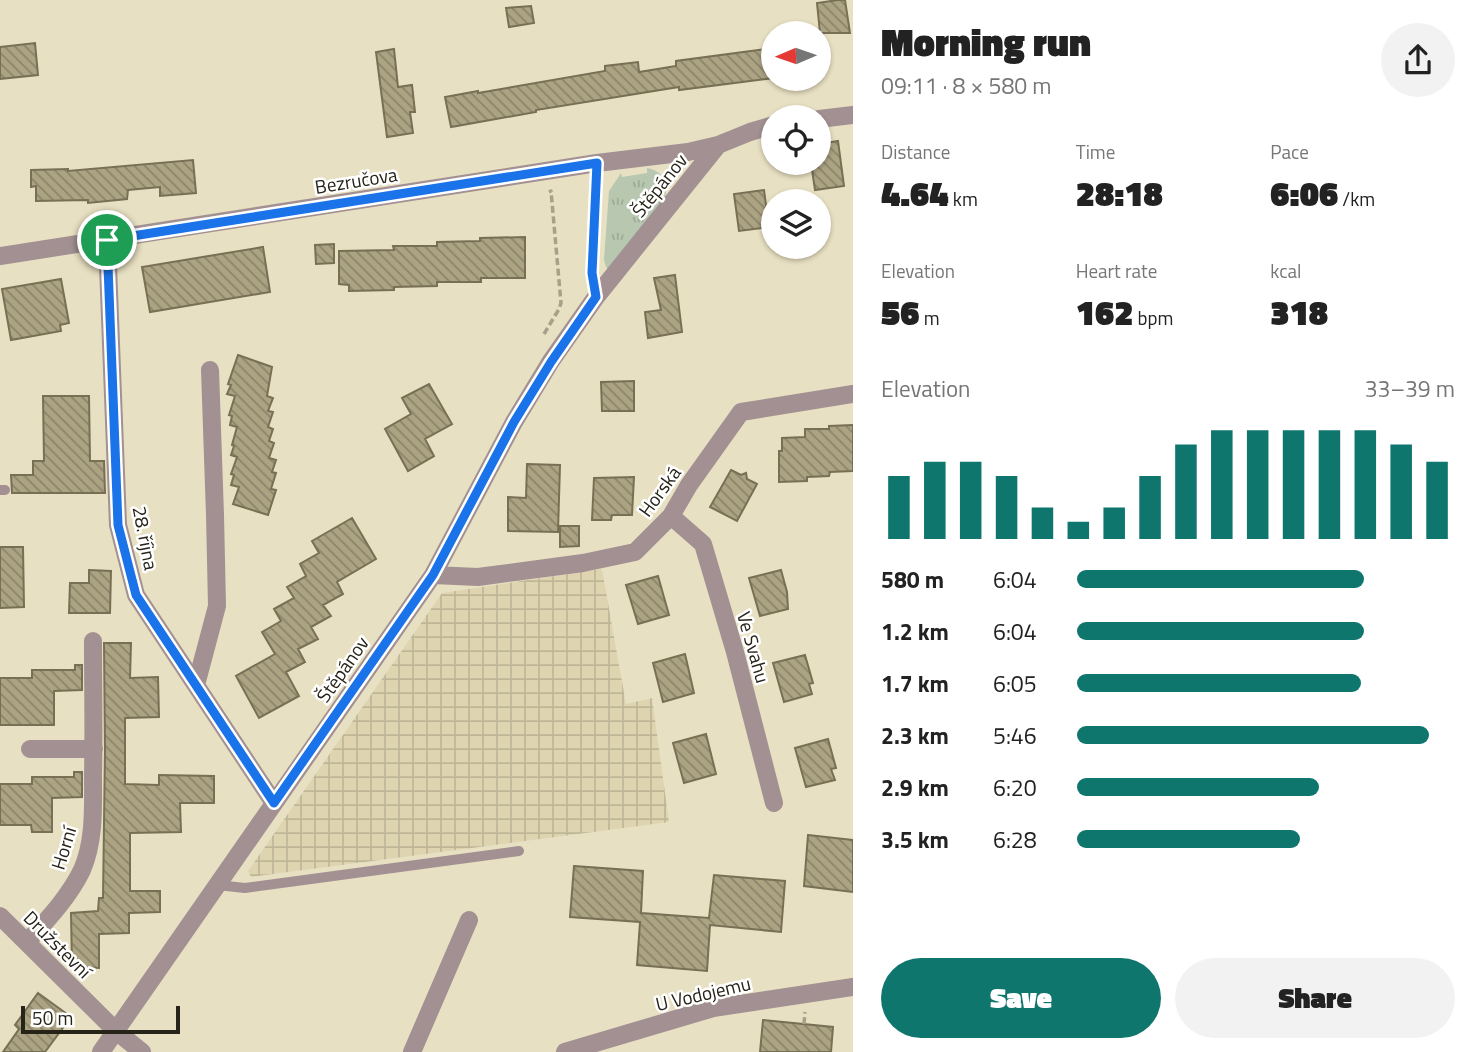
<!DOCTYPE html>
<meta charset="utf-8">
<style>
:root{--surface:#fff;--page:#f2f2f2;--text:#222;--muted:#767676;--accent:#0f766e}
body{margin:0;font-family:"Titillium Web",sans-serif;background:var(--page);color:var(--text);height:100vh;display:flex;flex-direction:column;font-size:26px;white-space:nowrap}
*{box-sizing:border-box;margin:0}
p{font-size:23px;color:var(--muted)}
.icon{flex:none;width:38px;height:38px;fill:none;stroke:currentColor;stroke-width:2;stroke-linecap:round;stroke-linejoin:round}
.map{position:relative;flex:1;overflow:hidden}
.side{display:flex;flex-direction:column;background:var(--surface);width:630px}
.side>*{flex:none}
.needle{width:46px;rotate:268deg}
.tools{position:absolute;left:761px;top:21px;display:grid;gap:14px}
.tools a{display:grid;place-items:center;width:70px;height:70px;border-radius:50%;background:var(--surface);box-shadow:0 2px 5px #0004;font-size:35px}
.scale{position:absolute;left:21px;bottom:18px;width:159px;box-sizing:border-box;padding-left:7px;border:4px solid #262318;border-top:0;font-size:19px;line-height:24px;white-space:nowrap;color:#262318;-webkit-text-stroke:5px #fff;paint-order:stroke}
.pin{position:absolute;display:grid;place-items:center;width:60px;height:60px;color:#fff;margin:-30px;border:4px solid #fff;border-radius:50%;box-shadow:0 2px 7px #0007}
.round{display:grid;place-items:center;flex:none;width:74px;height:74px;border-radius:37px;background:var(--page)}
.summary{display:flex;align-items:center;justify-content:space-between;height:119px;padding:0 28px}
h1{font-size:38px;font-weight:800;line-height:52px}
.stats{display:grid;grid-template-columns:repeat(3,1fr);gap:10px;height:119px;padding:7px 28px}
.stats div{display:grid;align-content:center}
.stats b{font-size:35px;font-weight:800}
.stats small{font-size:19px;font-weight:400}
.stats p{font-size:19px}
.chart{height:196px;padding:14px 28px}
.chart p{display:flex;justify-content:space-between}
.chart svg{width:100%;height:126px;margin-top:7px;stroke:var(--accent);stroke-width:6}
.action{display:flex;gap:14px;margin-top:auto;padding:14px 28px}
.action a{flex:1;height:80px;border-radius:42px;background:var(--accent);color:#fff;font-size:28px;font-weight:800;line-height:80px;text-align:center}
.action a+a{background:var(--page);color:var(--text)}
ul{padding:0 28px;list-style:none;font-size:23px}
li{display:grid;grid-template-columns:112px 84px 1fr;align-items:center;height:52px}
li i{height:18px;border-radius:9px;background:var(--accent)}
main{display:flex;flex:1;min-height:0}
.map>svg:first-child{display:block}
.industrial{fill:url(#industrial-grid)}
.grass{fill:url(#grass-tufts)}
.building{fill:url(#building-back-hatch);stroke:#777055;stroke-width:2}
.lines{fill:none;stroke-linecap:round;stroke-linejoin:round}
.path{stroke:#a8a18a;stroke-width:3.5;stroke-dasharray:7 3.5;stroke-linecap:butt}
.lane{stroke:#a29092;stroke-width:10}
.street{stroke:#a29092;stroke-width:18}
.route-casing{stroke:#fff;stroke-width:14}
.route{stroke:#1a73e8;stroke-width:9}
.labels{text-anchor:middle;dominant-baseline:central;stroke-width:5;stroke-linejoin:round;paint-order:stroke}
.street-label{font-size:19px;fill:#262318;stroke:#fff}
</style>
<main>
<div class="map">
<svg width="853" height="1052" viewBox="0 0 853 1052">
<defs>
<pattern id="industrial-grid" width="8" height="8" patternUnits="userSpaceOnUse" patternTransform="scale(1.75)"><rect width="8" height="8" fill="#ded5b0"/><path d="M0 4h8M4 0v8" fill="none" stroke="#beb797"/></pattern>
<pattern id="grass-tufts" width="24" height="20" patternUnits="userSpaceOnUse" patternTransform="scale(1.75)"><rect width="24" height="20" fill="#b7c7b0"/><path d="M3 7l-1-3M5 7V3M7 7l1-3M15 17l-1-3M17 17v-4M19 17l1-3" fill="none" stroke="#9dab97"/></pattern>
<pattern id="building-back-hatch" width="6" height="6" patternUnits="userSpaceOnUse" patternTransform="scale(1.75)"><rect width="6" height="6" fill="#aca383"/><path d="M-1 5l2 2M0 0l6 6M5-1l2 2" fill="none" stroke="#8c846a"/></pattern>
</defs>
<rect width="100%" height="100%" fill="#e8e0c2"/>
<path class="industrial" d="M 602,569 L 626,704 L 652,698 L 669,822 L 251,877 L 248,871 L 442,593 Z"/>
<path class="grass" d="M 647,168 C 664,171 670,184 664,200 L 609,270 L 606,267 L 604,260 L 609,191 L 621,173 L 622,177 L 647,173 Z"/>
<path class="building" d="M 838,0 L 845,0 L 850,33 L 820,33 L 817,3 Z
M 531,6 L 534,23 L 509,27 L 506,8 Z
M 35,43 L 38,75 L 0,79 L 0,47 Z
M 774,48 L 774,78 L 679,90 L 679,87 L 536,110 L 536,112 L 451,127 L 445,97 L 478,91 L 478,93 L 605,71 L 605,66 L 638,62 L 639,72 L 676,66 L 676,61 Z
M 394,49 L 398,87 L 412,85 L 415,112 L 410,112 L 413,133 L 387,137 L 376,52 Z
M 838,141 L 844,186 L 815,190 L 811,163 L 819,163 L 819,144 Z
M 193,160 L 196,193 L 160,196 L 160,187 L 128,190 L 127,199 L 88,203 L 88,200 L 36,201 L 36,186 L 31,187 L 31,170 L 68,169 L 68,171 Z
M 764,190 L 769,227 L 739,231 L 734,194 Z
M 525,237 L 525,278 L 481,278 L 481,282 L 437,282 L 437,286 L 394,287 L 394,290 L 349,291 L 349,285 L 339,284 L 339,251 L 394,250 L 393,246 L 437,246 L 437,242 L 480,241 L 480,238 Z
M 334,244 L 334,263 L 316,264 L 315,245 Z
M 263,247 L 270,292 L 150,312 L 142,267 Z
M 675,275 L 682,332 L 648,338 L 645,312 L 661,310 L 654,278 Z
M 61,279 L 69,323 L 60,325 L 61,331 L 11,340 L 2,289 Z
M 238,355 L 272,367 L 267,396 L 273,398 L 268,411 L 273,412 L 268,427 L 273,429 L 269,441 L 274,443 L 269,458 L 276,460 L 272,472 L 276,473 L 271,489 L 276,490 L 268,515 L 233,504 L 239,487 L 231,485 L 234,475 L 231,474 L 237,457 L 231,455 L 234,446 L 232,445 L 237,427 L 230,425 L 232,416 L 229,415 L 235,396 L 227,394 L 231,385 L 228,384 Z
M 634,381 L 634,411 L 602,411 L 601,382 Z
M 429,384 L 452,424 L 425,439 L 434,456 L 408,471 L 385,429 L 411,414 L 402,398 Z
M 43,396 L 89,396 L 90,461 L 104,461 L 105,493 L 12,493 L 11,475 L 33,475 L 33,461 L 44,461 Z
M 853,425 L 853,471 L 830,472 L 829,476 L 807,477 L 807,481 L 779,482 L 779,451 L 782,451 L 782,438 L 805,437 L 805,429 L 829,429 L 829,426 Z
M 527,464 L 560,465 L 558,532 L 508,531 L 508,497 L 526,498 Z
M 731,470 L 741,475 L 746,473 L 747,479 L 757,484 L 737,521 L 710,507 Z
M 634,477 L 632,515 L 612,515 L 611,520 L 592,520 L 594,478 Z
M 352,518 L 376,559 L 337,582 L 343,594 L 323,605 L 331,616 L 311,627 L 318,639 L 298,649 L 305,662 L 286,672 L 299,696 L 259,718 L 236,676 L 275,654 L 262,632 L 281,621 L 274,609 L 294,598 L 287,587 L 306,576 L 300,564 L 319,553 L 312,541 Z
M 560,526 L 579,526 L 579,546 L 560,547 Z
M 0,547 L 23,547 L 24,607 L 0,608 Z
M 89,570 L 111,571 L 110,613 L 69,613 L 70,583 L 89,583 Z
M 781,570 L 787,592 L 788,609 L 760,616 L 749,578 Z
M 658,576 L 669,615 L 638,624 L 626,585 Z
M 104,643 L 131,643 L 130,678 L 158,677 L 159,717 L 125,718 L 125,784 L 159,785 L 159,775 L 214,776 L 214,803 L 180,803 L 181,832 L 130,833 L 130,891 L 160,891 L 160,912 L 129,913 L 129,933 L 99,934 L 99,968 L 72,967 L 71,913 L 98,911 L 99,898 L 103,898 L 105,750 Z
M 685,654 L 694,693 L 663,702 L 653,663 Z
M 805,655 L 813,683 L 809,684 L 812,694 L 784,702 L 773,663 Z
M 75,665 L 82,665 L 82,690 L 54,691 L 54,725 L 0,725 L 0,678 L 32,678 L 32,670 L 75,670 Z
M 706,734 L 716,774 L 684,783 L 673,743 Z
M 828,739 L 836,768 L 831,769 L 835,780 L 806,787 L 795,748 Z
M 74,772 L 82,772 L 82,797 L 52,798 L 52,832 L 32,832 L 31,825 L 0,825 L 0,784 L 32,784 L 32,777 L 74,777 Z
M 808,835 L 853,840 L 853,892 L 804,886 Z
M 574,866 L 643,871 L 641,913 L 709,918 L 714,875 L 785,881 L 781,932 L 710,925 L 707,971 L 637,965 L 640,922 L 570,917 Z
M 38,993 L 71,1017 L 45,1052 L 3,1052 L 19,1029 L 15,1025 Z
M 763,1020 L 833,1027 L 831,1052 L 760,1052 Z"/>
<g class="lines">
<path class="path" d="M 544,334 L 559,309 L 561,303 L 551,191 L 549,192
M 804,1024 L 805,1012"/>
<path class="lane" d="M 596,297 L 592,273 L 597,163
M 0,490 L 5,490
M 217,885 L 245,888 L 519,851"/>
<path class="street" d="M 819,119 L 853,115
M 107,240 L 118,525 L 136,595 L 274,803
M 0,256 L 597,163 L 688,152 L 718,145
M 671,516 L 703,544 L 735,652 L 774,803
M 433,575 L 478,577 L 583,563 L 635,552 L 671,516 L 689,485 L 741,412 L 853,394
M 196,685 L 217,606 L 215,515 L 210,370
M 30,749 L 94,749
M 0,916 L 116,1031 L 142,1052
M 27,942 C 47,920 69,897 82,870 C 95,840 93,806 93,775 C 94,730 93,685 93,641
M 101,1052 L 433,575 L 514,422 L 551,361 L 596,297 L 718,145 L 750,132 L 774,125
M 412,1052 L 469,920
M 565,1052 L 713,1008 L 853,987"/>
</g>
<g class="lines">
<defs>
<path id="route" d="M 597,163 L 592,273 L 596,297 L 551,362 L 514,422 L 433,575 L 274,803 L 136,595 L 118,525 L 107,240 Z"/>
</defs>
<use href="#route" class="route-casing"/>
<use href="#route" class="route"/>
</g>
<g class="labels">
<g class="street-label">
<text transform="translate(356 180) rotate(-9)">Bezručova</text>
<text transform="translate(659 185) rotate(-51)">Štěpánov</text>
<text transform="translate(659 491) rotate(-54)">Horská</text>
<text transform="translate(146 538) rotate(79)">28. října</text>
<text transform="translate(754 647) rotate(74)">Ve Svahu</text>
<text transform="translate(342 669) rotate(-55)">Štěpánov</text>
<text transform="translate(63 848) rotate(-73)">Horní</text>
<text transform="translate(58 944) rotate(45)">Družstevní</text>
<text transform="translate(703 993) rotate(-13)">U Vodojemu</text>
</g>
</g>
</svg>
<div class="tools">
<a><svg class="needle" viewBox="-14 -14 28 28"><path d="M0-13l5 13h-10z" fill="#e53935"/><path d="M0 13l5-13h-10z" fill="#767676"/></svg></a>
<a><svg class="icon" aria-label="locate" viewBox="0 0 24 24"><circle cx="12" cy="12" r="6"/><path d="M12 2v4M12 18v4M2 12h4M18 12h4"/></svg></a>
<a><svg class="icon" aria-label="layers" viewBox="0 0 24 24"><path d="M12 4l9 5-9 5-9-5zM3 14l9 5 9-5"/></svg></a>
</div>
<div class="scale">50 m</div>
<div class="pin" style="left:107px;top:240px;background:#1e9e55"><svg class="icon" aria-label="arrive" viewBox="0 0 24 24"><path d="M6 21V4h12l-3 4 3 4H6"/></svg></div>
</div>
<section class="side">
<div class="summary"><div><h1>Morning run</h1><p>09:11 · 8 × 580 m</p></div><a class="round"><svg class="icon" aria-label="share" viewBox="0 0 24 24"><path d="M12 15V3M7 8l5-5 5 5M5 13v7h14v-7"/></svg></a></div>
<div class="stats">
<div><p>Distance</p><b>4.64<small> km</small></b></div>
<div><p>Time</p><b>28:18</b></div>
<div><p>Pace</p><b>6:06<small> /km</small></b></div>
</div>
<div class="stats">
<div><p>Elevation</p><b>56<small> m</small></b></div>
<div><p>Heart rate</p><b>162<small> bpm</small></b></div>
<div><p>kcal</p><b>318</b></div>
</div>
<div class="chart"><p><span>Elevation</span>33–39 m</p>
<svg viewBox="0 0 160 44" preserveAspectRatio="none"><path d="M5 44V22M15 44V17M25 44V17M35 44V22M45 44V33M55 44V38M65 44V33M75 44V22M85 44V11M95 44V6M105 44V6M115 44V6M125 44V6M135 44V6M145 44V11M155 44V17"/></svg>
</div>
<ul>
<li><b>580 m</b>6:04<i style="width:76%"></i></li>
<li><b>1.2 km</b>6:04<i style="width:76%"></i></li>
<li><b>1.7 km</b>6:05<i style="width:75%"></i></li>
<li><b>2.3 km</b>5:46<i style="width:93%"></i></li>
<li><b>2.9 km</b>6:20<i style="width:64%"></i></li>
<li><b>3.5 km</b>6:28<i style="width:59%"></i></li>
</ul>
<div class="action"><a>Save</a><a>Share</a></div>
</section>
</main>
